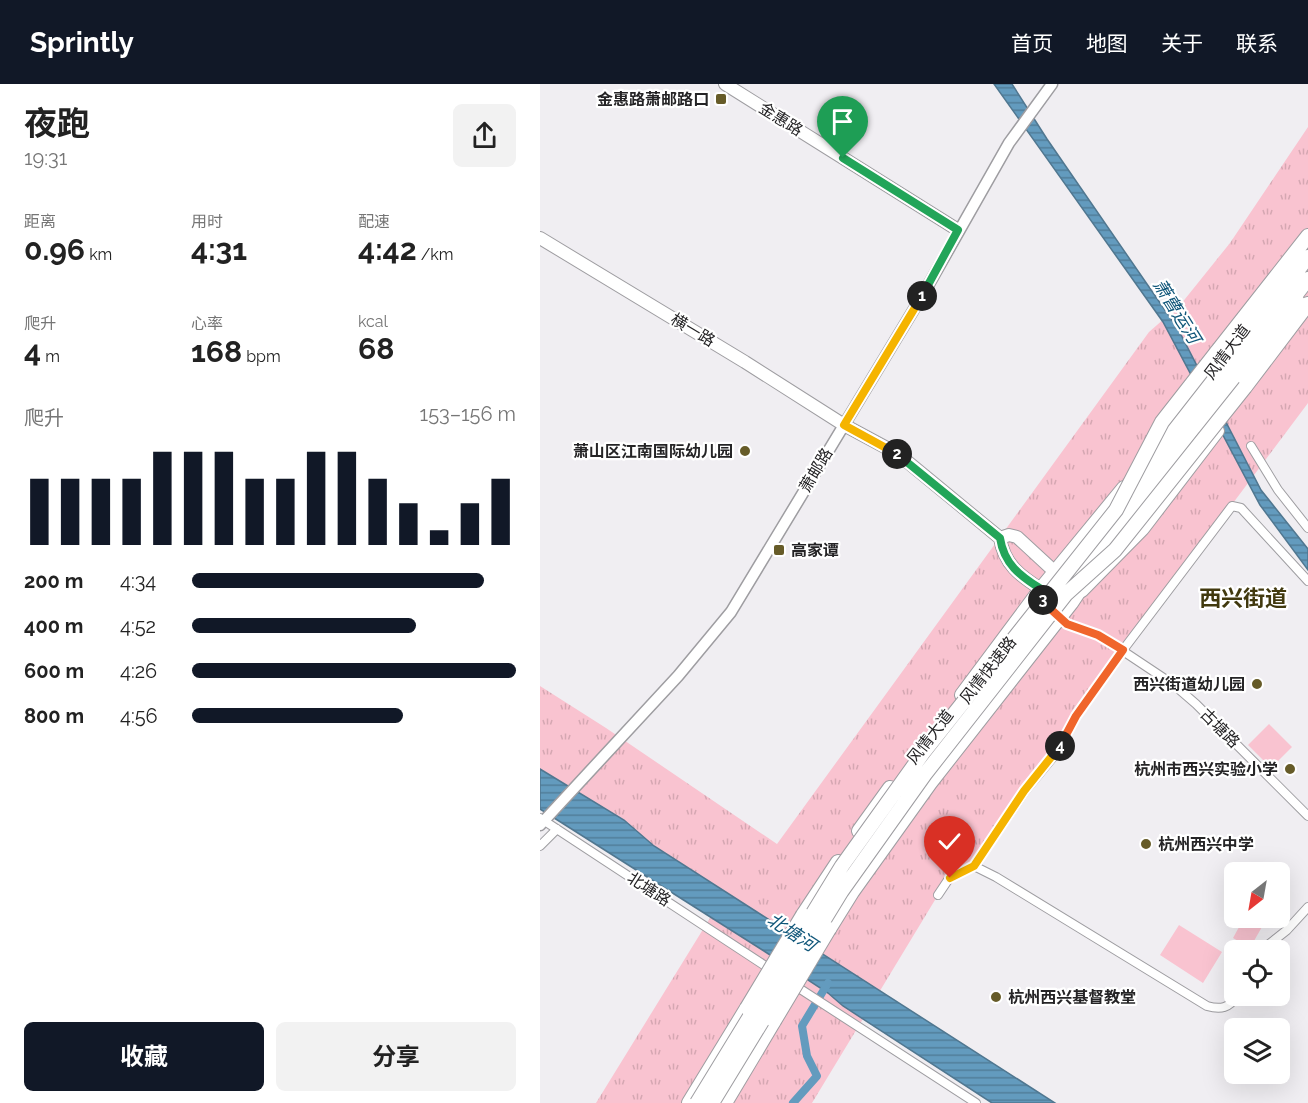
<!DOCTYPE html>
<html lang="zh">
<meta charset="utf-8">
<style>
:root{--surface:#fff;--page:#f2f2f2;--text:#222;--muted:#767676;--accent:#111827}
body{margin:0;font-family:Raleway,"Noto Sans SC",sans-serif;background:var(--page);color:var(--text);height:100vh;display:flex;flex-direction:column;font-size:22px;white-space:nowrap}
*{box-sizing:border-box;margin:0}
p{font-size:20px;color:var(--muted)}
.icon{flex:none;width:33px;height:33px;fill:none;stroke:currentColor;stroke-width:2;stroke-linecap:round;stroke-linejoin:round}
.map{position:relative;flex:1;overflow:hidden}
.sheet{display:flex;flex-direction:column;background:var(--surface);width:540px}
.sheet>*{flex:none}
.needle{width:39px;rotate:211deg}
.fabs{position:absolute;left:684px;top:778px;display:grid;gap:12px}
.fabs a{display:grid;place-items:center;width:66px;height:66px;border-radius:9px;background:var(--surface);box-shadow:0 6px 24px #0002;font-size:30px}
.pin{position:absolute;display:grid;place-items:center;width:51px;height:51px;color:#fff;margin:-62px -26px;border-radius:50% 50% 50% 0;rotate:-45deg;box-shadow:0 0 6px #0007}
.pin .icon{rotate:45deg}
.km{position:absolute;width:30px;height:30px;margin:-15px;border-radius:50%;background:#222;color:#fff;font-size:16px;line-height:30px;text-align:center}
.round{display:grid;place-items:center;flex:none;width:63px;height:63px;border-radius:9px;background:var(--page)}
.head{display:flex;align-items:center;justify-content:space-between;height:102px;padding:0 24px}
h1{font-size:33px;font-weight:700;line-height:45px}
.figures{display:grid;grid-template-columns:repeat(3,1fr);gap:9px;height:102px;padding:6px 24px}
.figures div{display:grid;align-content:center}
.figures b{font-size:30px;font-weight:700}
.figures small{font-size:16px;font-weight:400}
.figures p{font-size:16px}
.chart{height:168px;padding:12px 24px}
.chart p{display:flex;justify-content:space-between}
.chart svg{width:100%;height:108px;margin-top:6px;stroke:var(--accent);stroke-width:6}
.button{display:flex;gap:12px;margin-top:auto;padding:12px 24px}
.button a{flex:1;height:69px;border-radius:9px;background:var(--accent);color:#fff;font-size:24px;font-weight:700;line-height:69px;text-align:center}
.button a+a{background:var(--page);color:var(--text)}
ul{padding:0 24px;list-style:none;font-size:20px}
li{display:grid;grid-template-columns:96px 72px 1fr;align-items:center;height:45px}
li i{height:15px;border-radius:8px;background:var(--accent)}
header{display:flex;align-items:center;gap:36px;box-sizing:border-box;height:84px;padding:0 30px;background:var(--accent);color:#fff}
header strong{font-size:28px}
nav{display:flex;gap:33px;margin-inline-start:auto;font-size:21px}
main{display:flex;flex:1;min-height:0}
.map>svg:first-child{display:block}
.grass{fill:url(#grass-tufts)}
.pitch{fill:#f9c3d0}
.water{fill:url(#water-rules);stroke:#507790;stroke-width:1.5}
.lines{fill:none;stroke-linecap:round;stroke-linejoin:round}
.canal{stroke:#639bbe;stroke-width:8}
.minor-casing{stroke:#9e9da1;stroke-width:10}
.tertiary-casing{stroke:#9e9da1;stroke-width:13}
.secondary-casing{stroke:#9e9da1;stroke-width:14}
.primary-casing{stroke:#9e9da1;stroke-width:16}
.trunk-casing{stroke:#9e9da1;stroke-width:16}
.minor{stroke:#fff;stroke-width:8}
.tertiary{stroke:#fff;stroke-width:10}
.secondary{stroke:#fff;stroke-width:12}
.primary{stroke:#fff;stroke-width:14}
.trunk{stroke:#fff;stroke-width:14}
.primary-bridge-casing{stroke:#9e9da1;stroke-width:16;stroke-linecap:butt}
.trunk-bridge-casing{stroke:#9e9da1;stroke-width:16;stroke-linecap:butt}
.primary-bridge{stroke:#fff;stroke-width:14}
.trunk-bridge{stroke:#fff;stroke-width:14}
.split-1-casing{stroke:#fff;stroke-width:12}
.split-2-casing{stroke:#fff;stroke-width:12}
.split-3-casing{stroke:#fff;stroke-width:12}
.split-4-casing{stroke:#fff;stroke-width:12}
.split-5-casing{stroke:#fff;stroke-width:12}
.split-1{stroke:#22a559;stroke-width:8}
.split-2{stroke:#f5b400;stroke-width:8}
.split-3{stroke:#22a559;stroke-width:8}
.split-4{stroke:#f0652b;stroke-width:8}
.split-5{stroke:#f5b400;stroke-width:8}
.poi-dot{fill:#665b28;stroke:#fff;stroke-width:2}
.labels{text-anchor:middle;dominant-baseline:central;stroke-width:4.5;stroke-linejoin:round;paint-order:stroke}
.poi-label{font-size:16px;font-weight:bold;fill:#252426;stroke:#fff;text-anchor:end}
.street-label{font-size:16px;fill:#252426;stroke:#fff}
.water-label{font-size:18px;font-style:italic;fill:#11577a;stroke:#fff}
.district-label{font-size:22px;font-weight:bold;fill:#41390e;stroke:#fff}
</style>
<header>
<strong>Sprintly</strong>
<nav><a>首页</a><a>地图</a><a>关于</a><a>联系</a></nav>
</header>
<main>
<section class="sheet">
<div class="head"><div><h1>夜跑</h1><p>19:31</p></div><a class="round"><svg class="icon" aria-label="share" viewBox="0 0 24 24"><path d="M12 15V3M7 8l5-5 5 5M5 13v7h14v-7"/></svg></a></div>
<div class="figures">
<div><p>距离</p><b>0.96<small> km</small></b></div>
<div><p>用时</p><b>4:31</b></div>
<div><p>配速</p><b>4:42<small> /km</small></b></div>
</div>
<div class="figures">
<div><p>爬升</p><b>4<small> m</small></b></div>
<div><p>心率</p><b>168<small> bpm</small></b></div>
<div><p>kcal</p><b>68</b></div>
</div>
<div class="chart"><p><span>爬升</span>153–156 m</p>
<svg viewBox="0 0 160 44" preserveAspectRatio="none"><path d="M5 44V17M15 44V17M25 44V17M35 44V17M45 44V6M55 44V6M65 44V6M75 44V17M85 44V17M95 44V6M105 44V6M115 44V17M125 44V27M135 44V38M145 44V27M155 44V17"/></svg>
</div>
<ul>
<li><b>200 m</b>4:34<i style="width:90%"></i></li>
<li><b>400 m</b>4:52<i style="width:69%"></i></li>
<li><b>600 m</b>4:26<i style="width:100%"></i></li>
<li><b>800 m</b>4:56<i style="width:65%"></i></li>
</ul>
<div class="button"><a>收藏</a><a>分享</a></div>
</section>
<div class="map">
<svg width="768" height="1019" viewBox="0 0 768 1019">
<defs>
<pattern id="grass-tufts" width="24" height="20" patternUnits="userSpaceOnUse" patternTransform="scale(1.5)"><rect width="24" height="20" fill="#f9c3d0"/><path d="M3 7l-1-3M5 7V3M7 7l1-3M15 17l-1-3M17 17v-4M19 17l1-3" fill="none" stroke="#d5a7b2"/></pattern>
<pattern id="water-rules" width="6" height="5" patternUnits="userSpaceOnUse" patternTransform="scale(1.5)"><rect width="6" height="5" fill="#639bbe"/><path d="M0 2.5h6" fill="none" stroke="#517e9a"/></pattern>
</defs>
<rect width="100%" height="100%" fill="#f0eef2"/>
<path class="grass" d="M 768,43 L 768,319 L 583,566 L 518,667 L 434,782 L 398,811 L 272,1019 L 56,1019 L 186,808 L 114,762 L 84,736 L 0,685 L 0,602 L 66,644 L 237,760 L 609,248 L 641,220 L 690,159 Z"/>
<path class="pitch" d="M 729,640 L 752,663 L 731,684 L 708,661 Z
M 704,834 L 727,834 L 710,864 L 693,854 Z
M 639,841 L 682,868 L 663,899 L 620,871 Z"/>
<path class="water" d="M 454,0 L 472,0 L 507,55 L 638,245 L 721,406 L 768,465 L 768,486 L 720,421 L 623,238 Z
M 0,685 L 84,736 L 114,762 L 515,1019 L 452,1019 L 303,922 L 288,909 L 224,867 L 0,725 Z"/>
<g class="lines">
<path class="canal" d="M 253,1019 L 277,992 L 267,972 L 262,942 L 288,899"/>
<defs>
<path id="minor" d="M 711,362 L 738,406 L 768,444
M 518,533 L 527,540 L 559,551 L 634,601 L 656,620 L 768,732
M 0,734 L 233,887
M 0,762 L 17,745
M 434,782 L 485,707 L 518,667 L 536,632 L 583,566 L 692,422 L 701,424 L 768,497
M 398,811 L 410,793 L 434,782 L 456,793 L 667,922 C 681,926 689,924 697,912
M 724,867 L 728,861 L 747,846 L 768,823
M 251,899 L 436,1019"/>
<path id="tertiary" d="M 0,741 L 138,592 L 191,528 L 385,207 L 469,59 L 512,0"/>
<path id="secondary" d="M 185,0 L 418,146
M 0,154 L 205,278 L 304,341 L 358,370 L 460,454
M 501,505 C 480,492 464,480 460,454 L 469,451 L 477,453 L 515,488
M 542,507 L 603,445 L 678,347"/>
<path id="primary" d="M 664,344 L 758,218
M 613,364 L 727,215
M 422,611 L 501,505 L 584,404
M 319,747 L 350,704
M 263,831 L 298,778
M 289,845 L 312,808 L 390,699 L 531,519 L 547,495
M 149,1019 L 207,924
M 185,1019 L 234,937"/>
<path id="trunk" d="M 676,269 L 768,152
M 705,303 L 768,220
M 591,405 L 768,173
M 538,494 L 768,195"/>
</defs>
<use href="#minor" class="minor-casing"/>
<use href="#tertiary" class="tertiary-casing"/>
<use href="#secondary" class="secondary-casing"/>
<use href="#primary" class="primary-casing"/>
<use href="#trunk" class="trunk-casing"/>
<use href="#minor" class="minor"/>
<use href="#tertiary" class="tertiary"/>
<use href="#secondary" class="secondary"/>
<use href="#primary" class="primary"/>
<use href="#trunk" class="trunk"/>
<defs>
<path id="primary-bridge" d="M 207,924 L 263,831
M 234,937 L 289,845"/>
<path id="trunk-bridge" d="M 157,1019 L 302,782 L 383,669 L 576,426 L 622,338 L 676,269
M 172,1019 L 301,808 L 385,690 L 526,510 L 575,466 L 705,303"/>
</defs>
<use href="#primary-bridge" class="primary-bridge-casing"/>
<use href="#trunk-bridge" class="trunk-bridge-casing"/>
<use href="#primary-bridge" class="primary-bridge"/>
<use href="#trunk-bridge" class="trunk-bridge"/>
</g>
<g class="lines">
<defs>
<path id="split-1" d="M 303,74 L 418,146 L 382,212"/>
<path id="split-2" d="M 357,370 L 304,341 L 382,212"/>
<path id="split-3" d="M 357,370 L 460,454 C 464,480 480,492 501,505 L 503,516"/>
<path id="split-4" d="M 503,516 L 504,519 L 527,540 L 558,551 L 583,566 L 536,632 L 520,662"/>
<path id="split-5" d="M 410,794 L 434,782 L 484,707 L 520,662"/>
</defs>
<use href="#split-1" class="split-1-casing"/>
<use href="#split-2" class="split-2-casing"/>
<use href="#split-3" class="split-3-casing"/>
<use href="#split-4" class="split-4-casing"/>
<use href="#split-5" class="split-5-casing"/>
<use href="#split-1" class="split-1"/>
<use href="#split-2" class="split-2"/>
<use href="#split-3" class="split-3"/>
<use href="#split-4" class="split-4"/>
<use href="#split-5" class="split-5"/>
</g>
<g class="poi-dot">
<rect x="175" y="9" width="12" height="12" rx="3"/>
<circle cx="205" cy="367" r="6"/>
<rect x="233" y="460" width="12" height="12" rx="3"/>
<circle cx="717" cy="600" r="6"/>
<circle cx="750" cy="685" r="6"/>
<circle cx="606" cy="760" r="6"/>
<circle cx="456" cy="913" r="6"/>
</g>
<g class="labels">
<g class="poi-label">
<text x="169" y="15">金惠路萧邮路口</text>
<text x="193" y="367">萧山区江南国际幼儿园</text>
<text x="251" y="466" text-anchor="start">高家谭</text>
<text x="705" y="600">西兴街道幼儿园</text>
<text x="738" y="685">杭州市西兴实验小学</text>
<text x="618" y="760" text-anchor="start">杭州西兴中学</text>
<text x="468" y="913" text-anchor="start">杭州西兴基督教堂</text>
</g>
<g class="street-label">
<text transform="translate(241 35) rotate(32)">金惠路</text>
<text transform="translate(153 246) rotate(31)">横一路</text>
<text transform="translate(687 268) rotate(-53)">风情大道</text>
<text transform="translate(276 386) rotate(-59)">萧邮路</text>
<text transform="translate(448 586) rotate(-52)">风情快速路</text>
<text transform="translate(680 644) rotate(45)">古塘路</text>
<text transform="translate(390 653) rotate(-52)">风情大道</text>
<text transform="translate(109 805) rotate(33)">北塘路</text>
</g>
<g class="water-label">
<text transform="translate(637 227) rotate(58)">萧曹运河</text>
<text transform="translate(252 848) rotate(33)">北塘河</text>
</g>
<g class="district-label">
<text x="703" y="514">西兴街道</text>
</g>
</g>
</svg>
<div class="fabs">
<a><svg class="needle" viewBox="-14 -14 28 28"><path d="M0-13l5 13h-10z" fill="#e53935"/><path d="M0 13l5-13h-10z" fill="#767676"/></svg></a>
<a><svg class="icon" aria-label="locate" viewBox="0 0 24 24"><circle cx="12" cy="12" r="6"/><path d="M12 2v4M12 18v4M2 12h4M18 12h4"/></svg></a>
<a><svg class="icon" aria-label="layers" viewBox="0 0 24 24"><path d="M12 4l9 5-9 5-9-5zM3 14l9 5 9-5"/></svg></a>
</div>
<div class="pin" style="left:303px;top:74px;background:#1e9e55"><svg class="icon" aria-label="arrive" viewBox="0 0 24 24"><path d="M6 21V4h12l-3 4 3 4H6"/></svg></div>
<div class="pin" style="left:410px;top:794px;background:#d93025"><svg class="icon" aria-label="check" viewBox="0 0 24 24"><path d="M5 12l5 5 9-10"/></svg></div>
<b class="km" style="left:382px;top:212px">1</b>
<b class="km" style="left:357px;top:370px">2</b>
<b class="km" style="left:503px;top:516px">3</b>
<b class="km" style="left:520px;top:662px">4</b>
</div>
</main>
